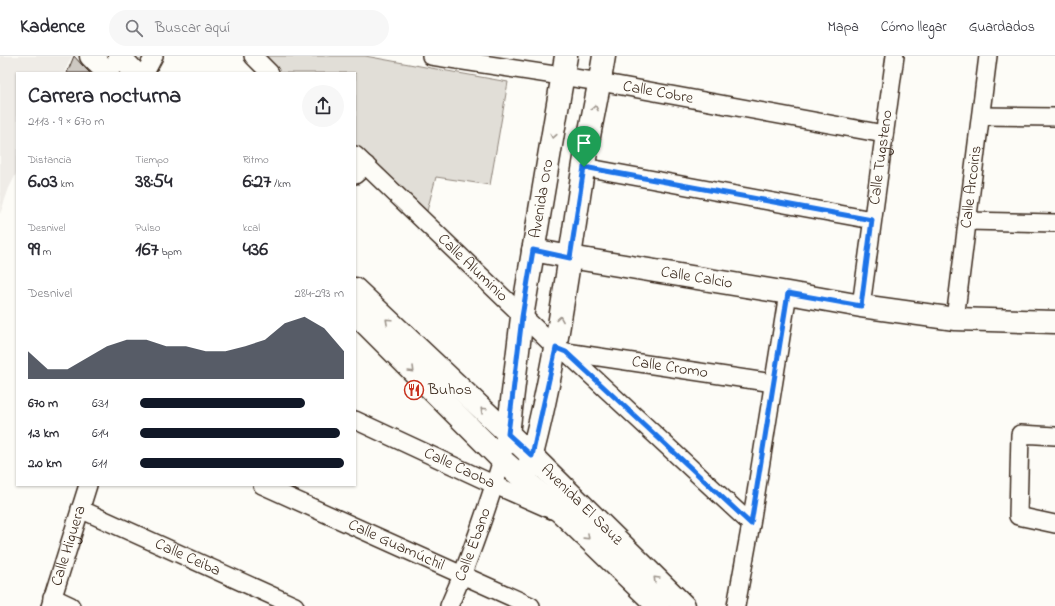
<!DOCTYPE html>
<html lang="es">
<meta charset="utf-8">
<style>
:root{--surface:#fff;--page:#f7f7f7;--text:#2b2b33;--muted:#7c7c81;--line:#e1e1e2;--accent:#111827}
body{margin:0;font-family:"Indie Flower",sans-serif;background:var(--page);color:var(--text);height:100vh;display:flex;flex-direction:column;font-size:15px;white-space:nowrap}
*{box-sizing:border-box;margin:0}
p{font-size:13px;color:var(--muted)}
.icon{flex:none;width:22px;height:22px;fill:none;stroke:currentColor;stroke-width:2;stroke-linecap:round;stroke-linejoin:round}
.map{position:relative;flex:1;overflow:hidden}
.drawer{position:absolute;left:16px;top:16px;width:340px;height:414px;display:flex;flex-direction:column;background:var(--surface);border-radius:0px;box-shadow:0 1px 3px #0004}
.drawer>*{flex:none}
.pin{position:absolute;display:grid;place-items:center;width:34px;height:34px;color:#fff;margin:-41px -17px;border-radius:50% 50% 50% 0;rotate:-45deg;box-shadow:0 0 4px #0007}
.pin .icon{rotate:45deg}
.round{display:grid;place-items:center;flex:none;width:42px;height:42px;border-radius:21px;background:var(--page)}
.summary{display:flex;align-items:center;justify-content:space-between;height:68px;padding:0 12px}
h1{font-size:22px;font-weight:700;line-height:30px}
.figures{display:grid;grid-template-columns:repeat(3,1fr);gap:6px;height:68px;padding:4px 12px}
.figures div{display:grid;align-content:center}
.figures b{font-size:20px;font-weight:700}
.figures small{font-size:11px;font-weight:400}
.figures p{font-size:11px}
.chart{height:112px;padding:8px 12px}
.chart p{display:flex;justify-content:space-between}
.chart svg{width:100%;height:72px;margin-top:4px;fill:var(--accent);opacity:.7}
ul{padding:0 12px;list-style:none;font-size:13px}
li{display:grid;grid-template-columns:64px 48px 1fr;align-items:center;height:30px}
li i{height:10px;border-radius:5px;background:var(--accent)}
header{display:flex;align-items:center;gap:24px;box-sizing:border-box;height:56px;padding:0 20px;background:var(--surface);border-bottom:1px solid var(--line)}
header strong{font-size:19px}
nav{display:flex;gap:22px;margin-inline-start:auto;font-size:14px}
.search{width:280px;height:36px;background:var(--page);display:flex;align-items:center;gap:10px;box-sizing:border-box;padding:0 14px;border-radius:22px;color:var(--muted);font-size:15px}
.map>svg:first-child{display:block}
.built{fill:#efece7}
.green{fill:#e1ded7;stroke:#8e847a}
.building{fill:#cdc8c2;stroke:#3b2a1e}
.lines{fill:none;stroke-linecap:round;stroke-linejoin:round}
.minor-casing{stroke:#3b2a1e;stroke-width:20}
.major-casing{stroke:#3b2a1e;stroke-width:25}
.minor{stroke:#fdfcf7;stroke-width:17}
.major{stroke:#fdfcf7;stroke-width:22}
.oneway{stroke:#9c938a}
.route-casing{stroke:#fff;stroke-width:8}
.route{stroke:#1a73e8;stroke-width:5}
.labels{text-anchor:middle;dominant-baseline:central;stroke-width:4;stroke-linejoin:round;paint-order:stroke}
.street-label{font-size:16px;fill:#3b2a1e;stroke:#fdfcf7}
.poi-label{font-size:16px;fill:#3b2a1e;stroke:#fdfcf7;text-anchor:start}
</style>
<header>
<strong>Kadence</strong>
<div class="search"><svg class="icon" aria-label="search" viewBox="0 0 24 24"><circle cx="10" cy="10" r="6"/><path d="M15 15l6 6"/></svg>Buscar aquí</div>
<nav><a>Mapa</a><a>Cómo llegar</a><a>Guardados</a></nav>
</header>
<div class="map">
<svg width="1055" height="550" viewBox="0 0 1055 550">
<rect width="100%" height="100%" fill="#fdfcf7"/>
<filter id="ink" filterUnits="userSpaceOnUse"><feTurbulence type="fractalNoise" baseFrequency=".025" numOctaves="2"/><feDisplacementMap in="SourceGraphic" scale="8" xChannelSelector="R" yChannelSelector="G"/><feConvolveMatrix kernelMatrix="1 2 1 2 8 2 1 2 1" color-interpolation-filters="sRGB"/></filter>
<g filter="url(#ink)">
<path class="built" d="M 0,0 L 72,0 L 64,17 L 17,17 L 17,116 L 9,132 L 0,158 Z"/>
<path class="green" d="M 258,0 L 365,0 L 508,26 L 490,129 L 436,121 L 427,155 L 355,89 L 355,17 L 276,17 Z"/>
<path class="building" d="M 74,0 L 82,9 L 90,17 L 67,17 Z"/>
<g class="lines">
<defs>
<g id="minor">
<path d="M 253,0 L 270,17"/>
<path id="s1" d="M 431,0 L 600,26 L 884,78"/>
<path d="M 145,17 L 154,0"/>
<path d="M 981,60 L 1055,61"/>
<path id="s2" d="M 355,99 L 556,292 L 566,296 L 751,468"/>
<path d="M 584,111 L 872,164"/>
<path d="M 355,119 L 366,109"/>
<path d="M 967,165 L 1055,167"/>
<path id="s3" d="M 861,250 L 895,0"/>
<path id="s4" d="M 955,263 L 988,0"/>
<path id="s5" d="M 566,296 L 773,327"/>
<path id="s6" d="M 355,364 L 495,429 L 552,454"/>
<path d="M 1055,380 L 1020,378 L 1018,460 L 1055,468"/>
<path id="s7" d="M 262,429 L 531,550"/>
<path id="s8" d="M 80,453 L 295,550"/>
<path d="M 52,541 L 71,550"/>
<path id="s9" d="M 50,550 L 88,429"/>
<path id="s10" d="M 449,550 C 470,503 487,453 502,404"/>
<path d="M 736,550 L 751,468 L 788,237"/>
</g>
<g id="major">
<path d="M 91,0 L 108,17"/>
<path d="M 119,0 L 135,17"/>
<path id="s11" d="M 533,194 L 570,201 L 788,237 L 861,250 L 955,263 L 1055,266"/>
<path id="s12" d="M 355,233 L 532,400 L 684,550"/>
<path d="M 355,257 L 502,404 L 564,459 L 658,550"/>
<path id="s13" d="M 506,388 L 508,378 L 522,261 L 566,0"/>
<path d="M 525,424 C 554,323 567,218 583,114 C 589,76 598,38 604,0"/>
</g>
</defs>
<use href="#minor" class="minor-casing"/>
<use href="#major" class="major-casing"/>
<use href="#minor" class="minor"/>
<use href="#major" class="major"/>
</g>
<defs><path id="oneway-chevron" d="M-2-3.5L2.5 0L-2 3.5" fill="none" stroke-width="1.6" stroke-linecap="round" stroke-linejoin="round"/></defs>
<g class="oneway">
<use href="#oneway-chevron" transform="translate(595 52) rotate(-79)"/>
<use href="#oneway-chevron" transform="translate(553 80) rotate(100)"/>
<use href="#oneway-chevron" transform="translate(560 263) rotate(-81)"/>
<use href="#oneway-chevron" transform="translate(388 265) rotate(-137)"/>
<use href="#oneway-chevron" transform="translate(412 314) rotate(45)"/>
<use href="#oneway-chevron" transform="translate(483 354) rotate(-137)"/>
<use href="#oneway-chevron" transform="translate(587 481) rotate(44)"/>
<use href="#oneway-chevron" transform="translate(656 523) rotate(-135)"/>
</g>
</g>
<g class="lines" filter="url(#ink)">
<defs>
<path id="route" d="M 584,111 L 872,164 L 861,250 L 788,237 L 751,468 L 566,296 L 556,292 L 532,400 L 508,378 L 522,261 L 533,194 L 570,202 Z"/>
</defs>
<use href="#route" class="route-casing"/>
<use href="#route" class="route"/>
</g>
<defs>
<symbol id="restaurant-ring" viewBox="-11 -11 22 22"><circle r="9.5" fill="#fdfcf7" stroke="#c8321e" stroke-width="1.5"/><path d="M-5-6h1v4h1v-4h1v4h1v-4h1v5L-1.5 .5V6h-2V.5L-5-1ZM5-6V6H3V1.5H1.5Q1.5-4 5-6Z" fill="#c8321e"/></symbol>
</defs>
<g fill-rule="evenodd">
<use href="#restaurant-ring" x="403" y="323" width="22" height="22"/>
</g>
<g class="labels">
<g class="street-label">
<text stroke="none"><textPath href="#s1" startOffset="230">Calle Cobre</textPath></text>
<text stroke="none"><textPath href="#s3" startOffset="150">Calle Tugsteno</textPath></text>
<text stroke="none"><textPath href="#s4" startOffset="133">Calle Arcoiris</textPath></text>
<text stroke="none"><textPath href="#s13" startOffset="248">Avenida Oro</textPath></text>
<text stroke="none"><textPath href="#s2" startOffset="163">Calle Aluminio</textPath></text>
<text stroke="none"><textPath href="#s11" startOffset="166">Calle Calcio</textPath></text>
<text stroke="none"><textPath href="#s5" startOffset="105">Calle Cromo</textPath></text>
<text stroke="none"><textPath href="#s6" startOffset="115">Calle Caoba</textPath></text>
<text stroke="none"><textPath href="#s12" startOffset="313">Avenida El Sauz</textPath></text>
<text stroke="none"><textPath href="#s9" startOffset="63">Calle Higuera</textPath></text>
<text stroke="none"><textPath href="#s10" startOffset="66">Calle Ébano</textPath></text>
<text stroke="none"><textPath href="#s7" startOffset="147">Calle Guamúchil</textPath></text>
<text stroke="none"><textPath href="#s8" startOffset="118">Calle Ceiba</textPath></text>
</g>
<g class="poi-label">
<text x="428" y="334">Buhos</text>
</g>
</g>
</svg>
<div class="pin" style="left:584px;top:111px;background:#1e9e55"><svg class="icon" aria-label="arrive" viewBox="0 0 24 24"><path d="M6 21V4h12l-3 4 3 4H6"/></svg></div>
<section class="drawer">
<div class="summary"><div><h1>Carrera nocturna</h1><p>21:13 · 9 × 670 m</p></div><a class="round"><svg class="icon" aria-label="share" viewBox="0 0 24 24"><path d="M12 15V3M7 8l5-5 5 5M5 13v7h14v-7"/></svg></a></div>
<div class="figures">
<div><p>Distancia</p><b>6.03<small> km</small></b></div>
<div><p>Tiempo</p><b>38:54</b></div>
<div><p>Ritmo</p><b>6:27<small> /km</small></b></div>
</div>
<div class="figures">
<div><p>Desnivel</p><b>99<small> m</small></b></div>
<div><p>Pulso</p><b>167<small> bpm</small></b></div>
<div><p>kcal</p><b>436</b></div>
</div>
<div class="chart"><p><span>Desnivel</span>284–293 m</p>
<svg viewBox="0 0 160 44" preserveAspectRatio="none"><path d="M0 44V27L10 38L20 38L30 31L40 24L50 20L60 20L70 24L80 24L90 27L100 27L110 24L120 20L130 10L140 6L150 13L160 27V44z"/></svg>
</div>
<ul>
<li><b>670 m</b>6:31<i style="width:81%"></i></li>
<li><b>1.3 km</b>6:14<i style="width:98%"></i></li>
<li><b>2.0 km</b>6:11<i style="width:100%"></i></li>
</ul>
</section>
</div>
